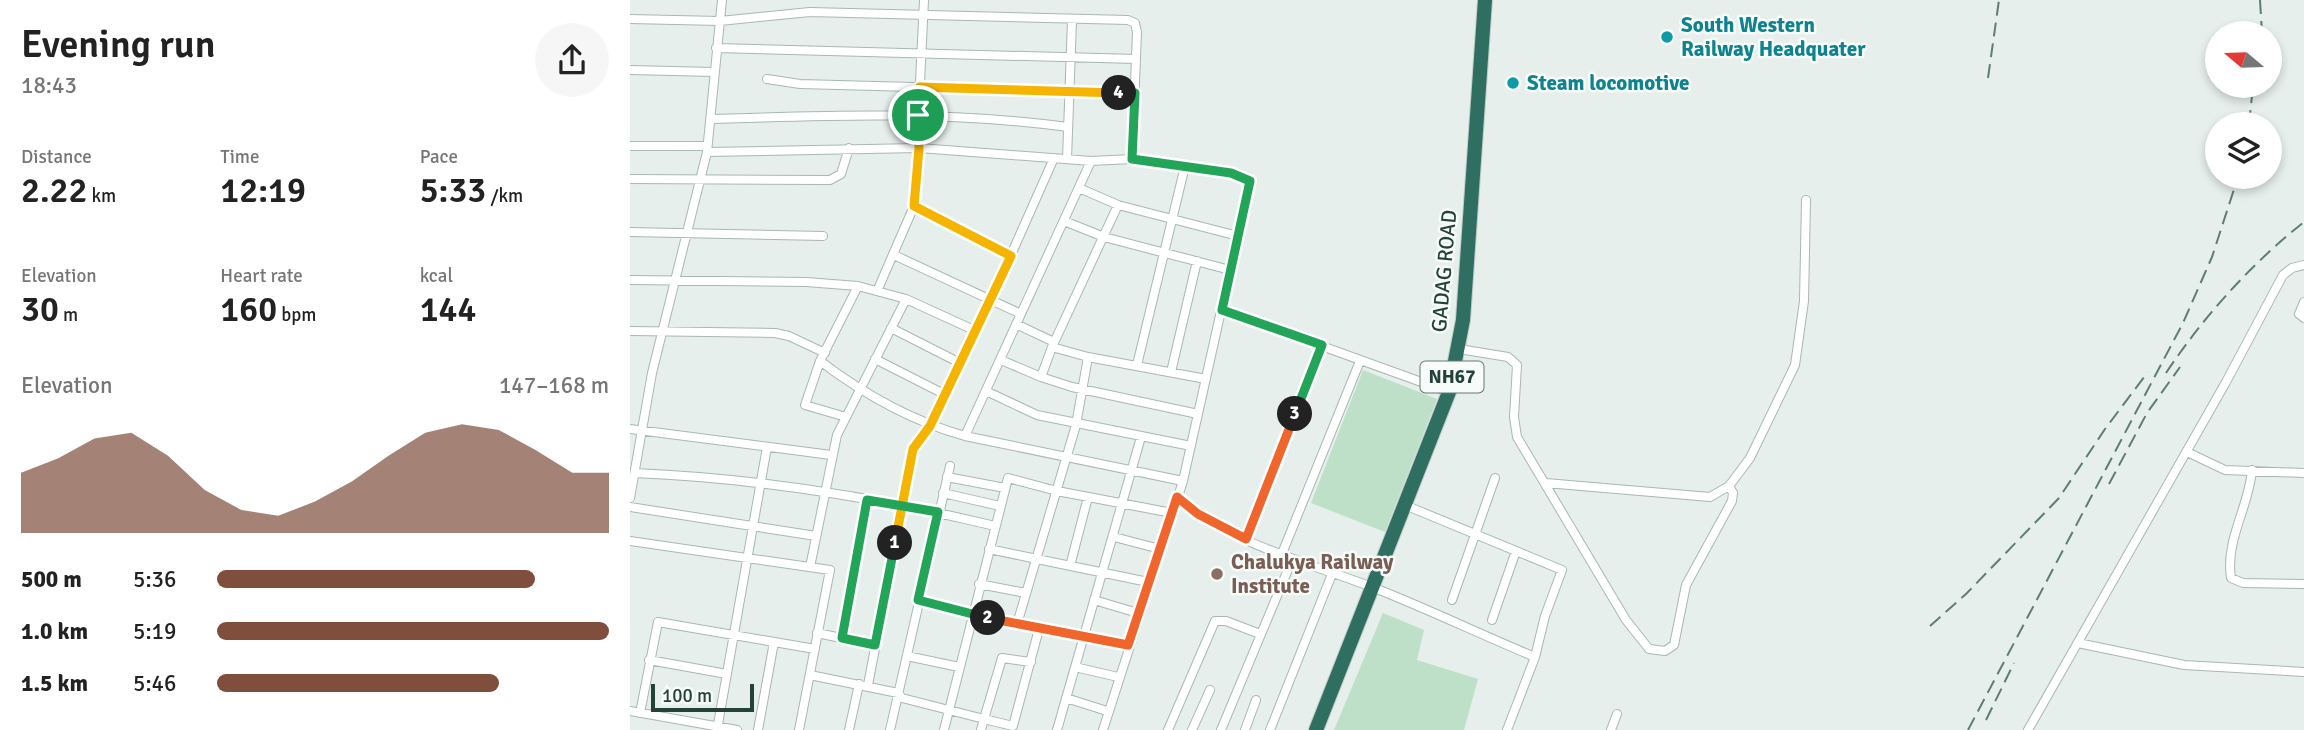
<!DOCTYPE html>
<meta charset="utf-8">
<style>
:root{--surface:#fff;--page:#f6f6f6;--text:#222;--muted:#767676;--accent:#804e3d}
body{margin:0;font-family:Signika,sans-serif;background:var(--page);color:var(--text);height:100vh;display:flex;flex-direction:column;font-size:26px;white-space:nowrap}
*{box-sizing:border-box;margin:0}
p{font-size:23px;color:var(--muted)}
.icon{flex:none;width:38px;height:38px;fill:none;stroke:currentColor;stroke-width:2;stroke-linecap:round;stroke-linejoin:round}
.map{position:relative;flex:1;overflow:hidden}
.sheet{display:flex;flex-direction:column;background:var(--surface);width:630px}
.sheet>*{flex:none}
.needle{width:46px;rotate:289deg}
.buttons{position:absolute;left:1575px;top:21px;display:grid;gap:14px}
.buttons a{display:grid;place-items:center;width:77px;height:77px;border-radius:50%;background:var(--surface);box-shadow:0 4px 10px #0003;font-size:35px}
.scale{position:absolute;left:21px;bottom:18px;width:103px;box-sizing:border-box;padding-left:7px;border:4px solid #24423a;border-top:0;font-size:19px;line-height:24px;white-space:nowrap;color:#24423a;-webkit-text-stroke:5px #f7fbf9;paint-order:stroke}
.pin{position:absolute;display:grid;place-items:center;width:60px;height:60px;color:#fff;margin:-30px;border:4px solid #fff;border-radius:50%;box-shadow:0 2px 7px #0007}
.km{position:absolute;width:35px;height:35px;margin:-18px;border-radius:50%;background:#222;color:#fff;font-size:19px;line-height:35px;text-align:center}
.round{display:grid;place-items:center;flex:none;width:74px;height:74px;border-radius:37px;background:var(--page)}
.overview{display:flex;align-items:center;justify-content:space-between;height:119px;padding:0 21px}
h1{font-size:38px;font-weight:600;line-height:52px}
.figures{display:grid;grid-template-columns:repeat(3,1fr);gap:10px;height:119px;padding:7px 21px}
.figures div{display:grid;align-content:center}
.figures b{font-size:35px;font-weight:600}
.figures small{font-size:19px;font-weight:400}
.figures p{font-size:19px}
.chart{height:196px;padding:14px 21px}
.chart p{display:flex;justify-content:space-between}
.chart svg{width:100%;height:126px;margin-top:7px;fill:var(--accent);opacity:.7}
ul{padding:0 21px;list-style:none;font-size:23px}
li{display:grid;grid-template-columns:112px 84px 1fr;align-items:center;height:52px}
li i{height:18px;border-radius:9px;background:var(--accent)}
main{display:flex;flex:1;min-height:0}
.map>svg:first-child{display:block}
.green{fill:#bfe0c8}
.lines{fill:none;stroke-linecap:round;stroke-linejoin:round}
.street-casing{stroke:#a8b8b2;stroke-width:10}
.highway-casing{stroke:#c2cac8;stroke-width:16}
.street{stroke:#fff;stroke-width:8}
.highway{stroke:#2f6f62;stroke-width:14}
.rail{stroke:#5f7d75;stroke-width:2;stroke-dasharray:14 7;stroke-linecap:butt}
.split-1-casing{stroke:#fff;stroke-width:14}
.split-2-casing{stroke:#fff;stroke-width:14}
.split-3-casing{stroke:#fff;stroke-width:14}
.split-4-casing{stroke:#fff;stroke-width:14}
.split-5-casing{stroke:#fff;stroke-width:14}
.split-1{stroke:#f5b400;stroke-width:9}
.split-2{stroke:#22a559;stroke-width:9}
.split-3{stroke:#f0652b;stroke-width:9}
.split-4{stroke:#22a559;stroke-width:9}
.split-5{stroke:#f5b400;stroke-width:9}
.culture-dot{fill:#0f9aa8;stroke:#f7fbf9;stroke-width:2.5}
.education-dot{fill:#8d6e63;stroke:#f7fbf9;stroke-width:2.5}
.labels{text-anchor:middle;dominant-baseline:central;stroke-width:5;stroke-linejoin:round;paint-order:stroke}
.shield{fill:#f7fbf9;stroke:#637a73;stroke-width:2}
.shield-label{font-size:19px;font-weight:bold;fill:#24423a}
.culture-label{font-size:21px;font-weight:bold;fill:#0d838f;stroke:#f7fbf9;text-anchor:start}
.street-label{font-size:21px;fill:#24423a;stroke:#f7fbf9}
.education-label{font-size:21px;font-weight:bold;fill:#785e54;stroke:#f7fbf9;text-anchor:start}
</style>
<main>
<section class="sheet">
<div class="overview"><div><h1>Evening run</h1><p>18:43</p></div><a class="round"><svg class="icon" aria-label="share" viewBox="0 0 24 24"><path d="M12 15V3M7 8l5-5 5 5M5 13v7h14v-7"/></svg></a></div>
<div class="figures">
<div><p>Distance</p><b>2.22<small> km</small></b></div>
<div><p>Time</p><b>12:19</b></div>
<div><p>Pace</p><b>5:33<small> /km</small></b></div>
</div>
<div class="figures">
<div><p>Elevation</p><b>30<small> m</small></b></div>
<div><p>Heart rate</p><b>160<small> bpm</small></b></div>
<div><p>kcal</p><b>144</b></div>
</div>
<div class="chart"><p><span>Elevation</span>147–168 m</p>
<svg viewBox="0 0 160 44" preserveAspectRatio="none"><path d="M0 44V23L10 18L20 11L30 9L40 17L50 29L60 36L70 38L80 33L90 26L100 17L110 9L120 6L130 8L140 15L150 23L160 23V44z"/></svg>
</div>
<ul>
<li><b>500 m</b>5:36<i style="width:81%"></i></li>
<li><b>1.0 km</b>5:19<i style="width:100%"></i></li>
<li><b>1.5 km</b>5:46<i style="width:72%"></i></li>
</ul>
</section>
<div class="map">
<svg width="1674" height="730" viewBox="0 0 1674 730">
<rect width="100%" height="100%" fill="#e6efeb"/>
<path class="green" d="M 733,370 L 807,399 L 755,532 L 681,503 Z
M 753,613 L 794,630 L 787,660 L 848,679 L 834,730 L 704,730 Z"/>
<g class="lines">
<defs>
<path id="street" d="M 0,19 L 90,21 L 180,12 L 498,20 L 505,23 L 507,32 L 502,159
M 86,48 L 506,59
M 0,70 L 85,72
M 137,79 L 170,84 L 505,93
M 82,119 C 201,115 320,111 438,127
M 0,146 L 77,146
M 77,152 L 289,148 L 461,161 L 502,159 L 601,173 L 620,181 L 553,481 L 473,730
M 437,159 L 442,20
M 461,161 L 335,436 L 553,481
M 0,179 L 200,180 L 211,174 L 219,148
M 449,188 L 488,205 L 608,236
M 284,206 L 381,256
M 434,221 L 474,237 L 600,270
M 0,232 L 193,236
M 264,255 L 391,314
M 0,280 L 176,282 L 228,286 L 276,299 L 346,331
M 248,289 L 284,206 L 294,0
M 1674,302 L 1669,314 L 1674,318
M 592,310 L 819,392
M 386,324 L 424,342
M 261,328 L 330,363
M 0,331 L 145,333 L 159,336 L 195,353
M 422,347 L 458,357 L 576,379
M 835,350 L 878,357 L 887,365 L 884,417 L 887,437 L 996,620 L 1019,649 L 1035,651 L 1044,645 L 1056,585 L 1102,501 L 1103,493 L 1099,486
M 245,359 L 314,394
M 371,360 L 411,377 L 422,347 L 488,205
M 190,361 C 235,395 281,421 335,436
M 507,365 L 555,166
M 541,372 L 567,261
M 411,377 L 442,387 L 568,414
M 356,391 L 407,415 L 561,446
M 216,417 L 175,405 L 190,361 L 228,286
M 0,429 L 201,455
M 1557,452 L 1595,470 L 1674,473
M 1622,470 C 1619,507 1595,540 1601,578 L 1613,583 L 1674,584
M 5,473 C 124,478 249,498 365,526
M 317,477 L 375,488
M 916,483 L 1080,497 L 1099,486 L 1120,458 L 1165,365 L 1174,301 L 1176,200
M 313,493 L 370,506
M 547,497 C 604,546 678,562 747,589 C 800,610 852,635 905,657 L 877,730
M 0,498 L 22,373 L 77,152 L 92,0
M 0,507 L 186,536
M 782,508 L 932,570 L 915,616 L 905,657
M 484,537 L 530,549
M 616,539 L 692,345
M 0,541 L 200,570 L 169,730
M 359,549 L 518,582
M 651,556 L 730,361
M 440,566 L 458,497
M 180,567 L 207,435 L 276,299
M 349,584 L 396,593
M 288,600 L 341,614 L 497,645
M 464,600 L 508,613
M 822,600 L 865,478
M 862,620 L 886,551
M 387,624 L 446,425 L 458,357
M 187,633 L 245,645
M 212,638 L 237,500
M 1448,643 L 1554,665 L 1674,672
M 277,656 L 329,667
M 19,660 L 97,674
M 445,667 L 488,677
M 180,675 L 268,693 L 272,698 L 354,719 L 372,658 L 401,662
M 238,685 L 283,449 L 300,427 L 361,300 L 424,158
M 436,698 L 477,711
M 0,711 L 107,730
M 10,713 L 28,622 L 185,649
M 87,730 L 137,447
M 128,730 L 144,642
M 219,730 L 229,684
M 260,730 L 320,466
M 314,730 L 378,478 L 427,491 L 542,513
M 351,730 L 354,719 L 383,726 L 409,629
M 427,730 L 511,437
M 538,730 L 585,621 L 596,621 L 630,634
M 562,730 L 580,690
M 591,730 L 662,560
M 615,730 L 626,700
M 640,730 L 702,574
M 981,730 L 987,714
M 1398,730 L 1596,382 L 1653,275 L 1662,268 L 1674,265"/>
<path id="highway" d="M 686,730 L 819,392 L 833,320 L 855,0"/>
</defs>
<use href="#street" class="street-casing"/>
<use href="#highway" class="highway-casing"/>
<use href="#street" class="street"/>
<use href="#highway" class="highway"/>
<path class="rail" d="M 1630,0 L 1632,33
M 1358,78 L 1369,0
M 1619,124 L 1623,86
M 1536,373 C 1574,316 1621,264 1674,222
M 1479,484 L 1517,413 L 1550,367
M 1300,626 L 1336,594 L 1429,498 L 1475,429 L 1518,372
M 1356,720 L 1384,663
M 1338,730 L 1553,323 L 1582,257 L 1608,177"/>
</g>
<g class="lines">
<defs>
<path id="split-1" d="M 265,543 L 283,449 L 300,426 L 381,256 L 284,206 L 289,148 L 288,115"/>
<path id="split-2" d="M 265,543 L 245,645 L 212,638 L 237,500 L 308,512 L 288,600 L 358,618"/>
<path id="split-3" d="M 358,618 L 498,645 L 547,497 L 568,514 L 616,539 L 665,414"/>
<path id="split-4" d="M 489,93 L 505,93 L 502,159 L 601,173 L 620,181 L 592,310 L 692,345 L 665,414"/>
<path id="split-5" d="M 288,115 L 290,87 L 489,93"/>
</defs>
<use href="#split-1" class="split-1-casing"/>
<use href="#split-2" class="split-2-casing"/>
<use href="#split-3" class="split-3-casing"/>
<use href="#split-4" class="split-4-casing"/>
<use href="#split-5" class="split-5-casing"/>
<use href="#split-1" class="split-1"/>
<use href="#split-2" class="split-2"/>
<use href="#split-3" class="split-3"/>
<use href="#split-4" class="split-4"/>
<use href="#split-5" class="split-5"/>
</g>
<g class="culture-dot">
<circle cx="1037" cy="37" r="7"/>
<circle cx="883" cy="83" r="7"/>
</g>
<circle class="education-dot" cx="587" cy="574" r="7"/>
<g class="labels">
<rect class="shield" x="790.5" y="361.5" width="63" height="31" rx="5"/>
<g class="shield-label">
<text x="822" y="377">NH67</text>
</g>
<g class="culture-label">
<text x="1051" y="25">South Western<tspan x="1051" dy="24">Railway Headquater</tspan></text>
<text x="897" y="83">Steam locomotive</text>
</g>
<g class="street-label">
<text transform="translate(814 271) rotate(-85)">GADAG ROAD</text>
</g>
<g class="education-label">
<text x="601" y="562">Chalukya Railway<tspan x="601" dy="24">Institute</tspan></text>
</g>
</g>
</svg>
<div class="buttons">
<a><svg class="needle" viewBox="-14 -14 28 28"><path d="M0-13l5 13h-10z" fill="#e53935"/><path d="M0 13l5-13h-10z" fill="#767676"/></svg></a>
<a><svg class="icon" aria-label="layers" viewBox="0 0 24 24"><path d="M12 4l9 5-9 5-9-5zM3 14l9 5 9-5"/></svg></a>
</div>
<div class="scale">100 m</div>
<div class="pin" style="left:288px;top:115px;background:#1e9e55"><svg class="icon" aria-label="arrive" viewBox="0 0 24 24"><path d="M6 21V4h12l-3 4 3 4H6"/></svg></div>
<b class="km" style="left:265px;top:543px">1</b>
<b class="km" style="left:358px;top:618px">2</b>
<b class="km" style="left:665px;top:414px">3</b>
<b class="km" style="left:489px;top:93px">4</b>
</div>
</main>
